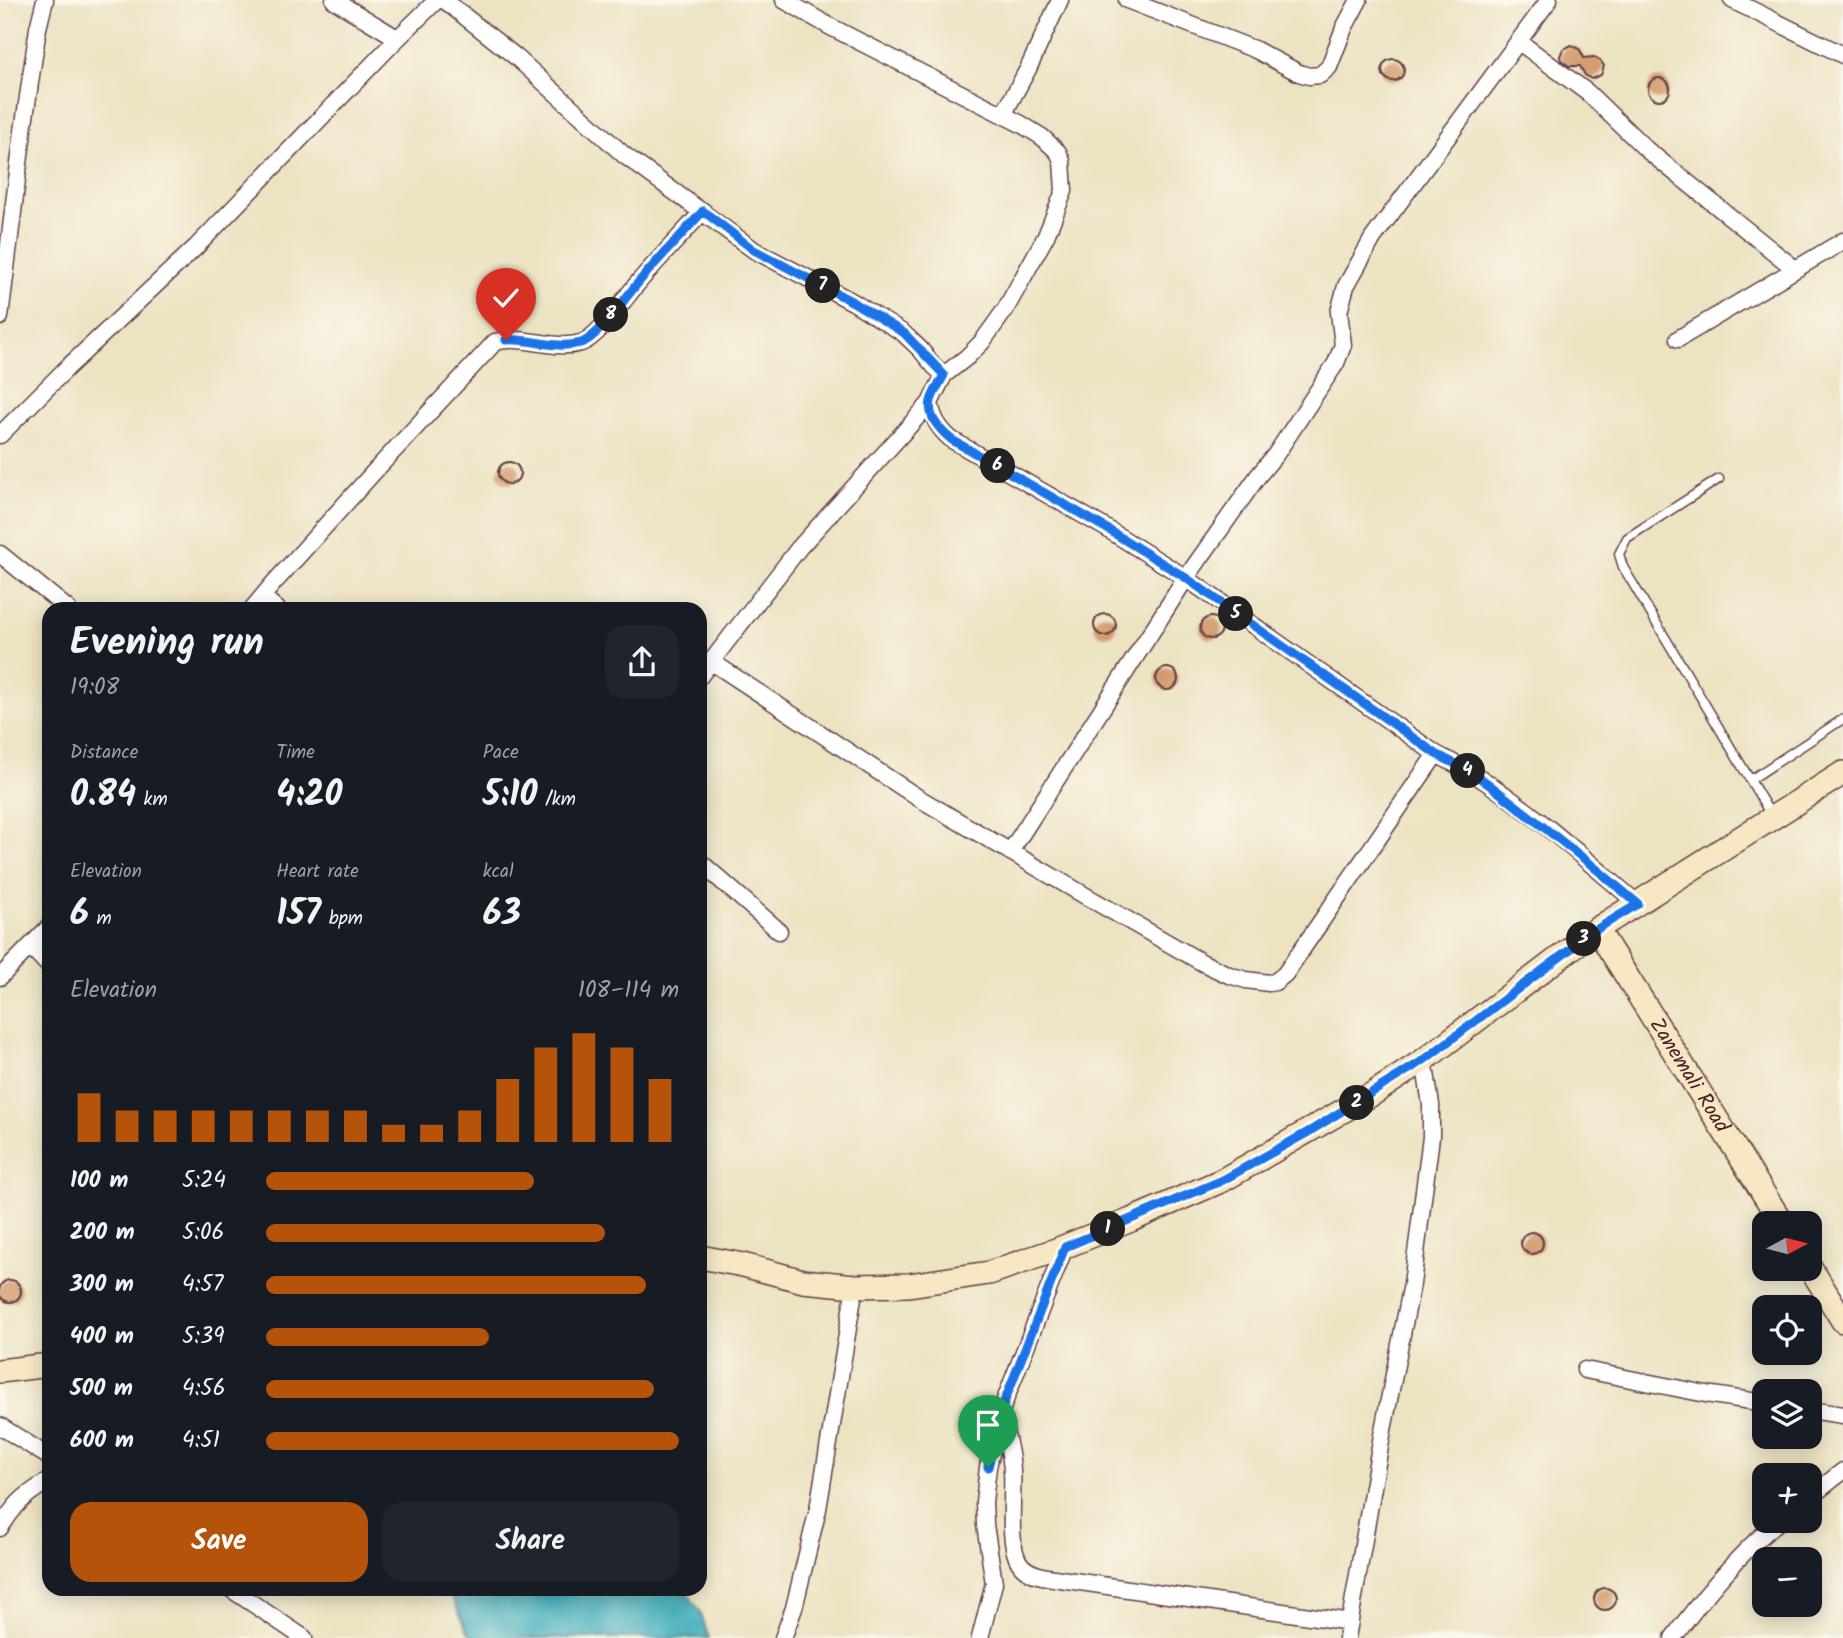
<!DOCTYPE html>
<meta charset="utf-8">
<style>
:root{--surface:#171b24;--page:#20242c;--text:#f1f3f6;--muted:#9ea1a6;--accent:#b45309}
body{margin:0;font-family:Kalam,sans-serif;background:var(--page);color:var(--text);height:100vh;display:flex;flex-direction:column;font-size:26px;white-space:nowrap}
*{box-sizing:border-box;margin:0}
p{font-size:23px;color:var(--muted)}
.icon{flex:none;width:38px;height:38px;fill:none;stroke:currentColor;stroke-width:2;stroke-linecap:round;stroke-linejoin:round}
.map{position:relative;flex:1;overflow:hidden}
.drawer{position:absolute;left:42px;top:602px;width:665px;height:994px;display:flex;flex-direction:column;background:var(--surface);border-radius:21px;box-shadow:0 4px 18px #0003}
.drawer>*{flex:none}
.needle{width:46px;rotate:83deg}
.tools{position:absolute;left:1752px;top:1211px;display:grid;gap:14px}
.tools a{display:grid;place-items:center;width:70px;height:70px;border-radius:14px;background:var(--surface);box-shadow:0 4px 18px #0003;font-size:35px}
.pin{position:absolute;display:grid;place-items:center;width:60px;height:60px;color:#fff;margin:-72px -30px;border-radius:50% 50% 50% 0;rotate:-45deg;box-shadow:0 0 7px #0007}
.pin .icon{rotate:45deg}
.km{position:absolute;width:35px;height:35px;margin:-18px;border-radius:50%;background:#222;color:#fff;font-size:19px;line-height:35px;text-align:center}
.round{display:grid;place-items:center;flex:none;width:74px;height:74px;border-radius:21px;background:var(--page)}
.headline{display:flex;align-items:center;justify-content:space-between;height:119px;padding:0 28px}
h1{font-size:38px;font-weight:700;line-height:52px}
.stats{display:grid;grid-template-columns:repeat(3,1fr);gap:10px;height:119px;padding:7px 28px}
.stats div{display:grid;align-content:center}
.stats b{font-size:35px;font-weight:700}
.stats small{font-size:19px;font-weight:400}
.stats p{font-size:19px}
.chart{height:196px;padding:14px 28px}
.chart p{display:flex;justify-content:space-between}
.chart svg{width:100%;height:126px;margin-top:7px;stroke:var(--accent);stroke-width:6}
.button{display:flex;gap:14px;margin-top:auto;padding:14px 28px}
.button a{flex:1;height:80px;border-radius:21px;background:var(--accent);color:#fff;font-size:28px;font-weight:700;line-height:80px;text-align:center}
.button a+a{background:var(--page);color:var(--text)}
ul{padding:0 28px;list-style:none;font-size:23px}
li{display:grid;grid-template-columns:112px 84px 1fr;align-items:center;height:52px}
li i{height:18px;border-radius:9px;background:var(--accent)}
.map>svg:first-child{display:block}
.water{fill:#3babb9;stroke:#426572;stroke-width:2}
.building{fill:#d39b6d}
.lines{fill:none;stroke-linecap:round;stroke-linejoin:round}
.lane-casing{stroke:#623c42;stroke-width:11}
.street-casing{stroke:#623c42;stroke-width:19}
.secondary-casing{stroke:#623c42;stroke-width:26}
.lane{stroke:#fff;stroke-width:8}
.street{stroke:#fff;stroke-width:16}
.secondary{stroke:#f7e8c3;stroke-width:23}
.route-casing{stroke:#fff;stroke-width:14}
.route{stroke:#1a73e8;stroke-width:9}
.labels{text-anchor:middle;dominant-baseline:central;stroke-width:5;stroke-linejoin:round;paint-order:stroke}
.street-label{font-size:21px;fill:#4a1f2b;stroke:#fbf7ec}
</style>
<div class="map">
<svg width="1843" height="1638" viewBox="0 0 1843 1638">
<rect width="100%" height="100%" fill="#fbf7ec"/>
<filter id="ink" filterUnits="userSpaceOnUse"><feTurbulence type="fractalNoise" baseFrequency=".0143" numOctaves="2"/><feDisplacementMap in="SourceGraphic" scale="14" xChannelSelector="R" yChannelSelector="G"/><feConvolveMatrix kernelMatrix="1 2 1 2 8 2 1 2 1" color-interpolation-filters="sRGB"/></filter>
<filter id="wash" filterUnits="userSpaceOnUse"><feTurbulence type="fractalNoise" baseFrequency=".00686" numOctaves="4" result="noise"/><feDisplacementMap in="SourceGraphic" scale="28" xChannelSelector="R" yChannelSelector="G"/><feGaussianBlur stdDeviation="1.57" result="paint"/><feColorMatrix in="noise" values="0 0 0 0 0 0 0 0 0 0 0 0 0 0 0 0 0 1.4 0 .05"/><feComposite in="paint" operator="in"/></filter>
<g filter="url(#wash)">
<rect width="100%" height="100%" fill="#ece3c2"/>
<path class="water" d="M 455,1589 L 684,1589 L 700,1611 L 709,1638 L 475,1638 L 468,1632 L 452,1598 Z"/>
<g id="blocks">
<path class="building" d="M 1572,45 L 1580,50 L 1584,58 L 1594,57 L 1600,60 L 1604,66 L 1601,75 L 1591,79 L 1585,75 L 1580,66 L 1569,66 L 1561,60 L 1560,56 L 1563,49 Z
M1382 70a11 11 0 1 1 22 0a11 11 0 1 1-22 0Z
M1648 89a11 11 0 1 1 22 0a11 11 0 1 1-22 0Z
M498 473a11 11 0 1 1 22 0a11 11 0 1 1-22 0Z
M1094 625a11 11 0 1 1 22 0a11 11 0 1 1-22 0Z
M1200 628a11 11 0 1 1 22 0a11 11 0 1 1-22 0Z
M1156 679a11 11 0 1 1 22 0a11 11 0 1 1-22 0Z
M1521 1243a11 11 0 1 1 22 0a11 11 0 1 1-22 0Z
M-1 1291a11 11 0 1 1 22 0a11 11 0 1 1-22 0Z
M1594 1599a11 11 0 1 1 22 0a11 11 0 1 1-22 0Z"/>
</g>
</g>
<g filter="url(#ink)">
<use href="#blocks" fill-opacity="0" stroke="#623c42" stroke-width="2"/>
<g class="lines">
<defs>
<path id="lane" d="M 1719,479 L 1627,538 L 1619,554 L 1623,567 L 1771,815
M 1750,780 L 1843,719"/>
<path id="street" d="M 334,0 L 397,38
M 444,0 L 516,57 L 624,155 L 754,250 L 853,302 L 903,333 L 920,349 L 934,366 L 944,375
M 1127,0 L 1256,50 L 1299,73 L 1309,76 L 1320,75 L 1329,67 L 1344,28 L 1359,0
M 1732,0 L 1843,55
M 1518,41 L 1588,93 L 1647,150 L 1795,269
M 1003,115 L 1028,69 L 1060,0
M 0,317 L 23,131 L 38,28 L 45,0
M 1678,339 L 1843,241
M 930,403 C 933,419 939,429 952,440 L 1104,527 L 1186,578 L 1436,754 C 1449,761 1462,767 1474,774 C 1531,810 1586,860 1638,904
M 0,435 L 67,368 L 196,247 L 395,41 L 437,0
M 0,554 L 68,609
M 263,597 L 277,609
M 252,609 L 272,585 L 373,473 L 495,342 C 524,334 552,351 581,343 C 598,338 625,298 637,284 C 658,259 681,236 703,211
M 712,662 L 917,797 L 1084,895 L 1203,963 L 1229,975 L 1246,980 L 1269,983 L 1275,982 L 1285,974 L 1436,754
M 700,676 L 799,548 L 930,403 L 944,375 L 967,357 L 982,342 L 1005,310 L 1046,236 L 1064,191 L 1062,161 L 1058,152 L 1042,137 L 1021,124 L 829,26 L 784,0
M 1010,852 L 1186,578 L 1258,476 L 1276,454 L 1336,363 L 1343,345 L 1339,312 L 1346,286 L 1373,238 L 1549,0
M 700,862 L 779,931
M 30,946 L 49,966
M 0,977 L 49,927
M 1585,1370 L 1706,1394 L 1764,1403
M 1810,1410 L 1843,1415
M 1000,1413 C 1006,1433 1011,1451 1012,1471 C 1014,1496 1007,1542 1019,1562 C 1025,1572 1036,1575 1047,1577 L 1350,1622
M 0,1426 L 49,1457
M 1810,1497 L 1843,1471
M 0,1528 C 15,1505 22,1497 45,1483 L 49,1483
M 231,1589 L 304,1638
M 783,1638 L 794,1608 L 818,1509 L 855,1286
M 980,1638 L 994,1583 L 985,1525 L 984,1502 L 988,1467 L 1000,1413 L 1065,1247
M 1347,1638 L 1382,1435 L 1412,1284 L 1431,1137 L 1431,1105 L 1424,1060
M 1673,1638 C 1705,1595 1738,1554 1779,1521"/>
<g id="secondary">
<path id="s1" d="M 1597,929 L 1782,1223"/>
<path d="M 700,1257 L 743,1265 L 803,1281 L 855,1286 L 909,1285 L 989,1273 L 1056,1250 L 1131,1220 L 1223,1180 L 1374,1093 L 1424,1060 L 1597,929 L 1843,773"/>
<path d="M 1810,1267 L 1843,1321"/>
<path d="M 0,1371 L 49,1365"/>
</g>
</defs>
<use href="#lane" class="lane-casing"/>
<use href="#street" class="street-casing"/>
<use href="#secondary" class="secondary-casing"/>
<use href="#lane" class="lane"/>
<use href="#street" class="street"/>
<use href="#secondary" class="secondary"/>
</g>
</g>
<g class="lines" filter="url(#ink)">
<defs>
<path id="route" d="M 506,340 C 531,338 555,350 581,343 C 598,338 625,298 637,284 C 658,259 681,236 703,211 L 754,250 L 853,302 L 904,333 L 944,375 C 940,383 933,393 931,401 C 927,416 941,431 952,440 L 1104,527 L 1186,578 L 1436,754 L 1473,773 L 1491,786 L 1588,862 L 1638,904 L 1597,929 L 1424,1060 L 1310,1131 L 1223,1180 L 1065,1247 L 1000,1413 L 988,1467"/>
</defs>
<use href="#route" class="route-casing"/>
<use href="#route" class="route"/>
</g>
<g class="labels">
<g class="street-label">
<text stroke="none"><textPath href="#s1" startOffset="173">Zanemali Road</textPath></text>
</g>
</g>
</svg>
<div class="tools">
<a><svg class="needle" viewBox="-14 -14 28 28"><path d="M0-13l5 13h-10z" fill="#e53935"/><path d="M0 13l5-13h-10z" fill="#9ea1a6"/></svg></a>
<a><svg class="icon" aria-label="locate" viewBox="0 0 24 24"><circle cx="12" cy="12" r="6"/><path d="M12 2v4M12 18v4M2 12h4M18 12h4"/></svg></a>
<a><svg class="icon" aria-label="layers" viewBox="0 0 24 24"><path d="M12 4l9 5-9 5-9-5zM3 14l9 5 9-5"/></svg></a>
<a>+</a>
<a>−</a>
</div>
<div class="pin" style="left:988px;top:1467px;background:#1e9e55"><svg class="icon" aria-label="arrive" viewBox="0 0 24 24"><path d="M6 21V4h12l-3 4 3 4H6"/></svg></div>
<div class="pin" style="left:506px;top:340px;background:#d93025"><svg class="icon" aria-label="check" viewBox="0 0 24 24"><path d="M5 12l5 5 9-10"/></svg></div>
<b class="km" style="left:1108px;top:1229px">1</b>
<b class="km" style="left:1357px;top:1103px">2</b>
<b class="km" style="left:1584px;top:939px">3</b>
<b class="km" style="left:1468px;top:771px">4</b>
<b class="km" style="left:1236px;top:614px">5</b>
<b class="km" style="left:998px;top:466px">6</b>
<b class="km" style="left:823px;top:286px">7</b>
<b class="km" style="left:611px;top:315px">8</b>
<section class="drawer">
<div class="headline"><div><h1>Evening run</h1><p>19:08</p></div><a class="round"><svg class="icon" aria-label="share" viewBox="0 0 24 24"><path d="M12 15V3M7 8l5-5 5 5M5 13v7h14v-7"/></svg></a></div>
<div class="stats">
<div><p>Distance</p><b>0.84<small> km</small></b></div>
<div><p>Time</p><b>4:20</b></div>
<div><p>Pace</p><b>5:10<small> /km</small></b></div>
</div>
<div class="stats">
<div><p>Elevation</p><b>6<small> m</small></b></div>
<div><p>Heart rate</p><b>157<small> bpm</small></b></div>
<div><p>kcal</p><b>63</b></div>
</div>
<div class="chart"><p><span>Elevation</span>108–114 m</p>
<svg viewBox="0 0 160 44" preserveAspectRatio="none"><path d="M5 44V27M15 44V33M25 44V33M35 44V33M45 44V33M55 44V33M65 44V33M75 44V33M85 44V38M95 44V38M105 44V33M115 44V22M125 44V11M135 44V6M145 44V11M155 44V22"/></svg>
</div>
<ul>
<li><b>100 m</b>5:24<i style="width:65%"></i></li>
<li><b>200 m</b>5:06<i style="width:82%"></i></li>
<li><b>300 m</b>4:57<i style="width:92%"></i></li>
<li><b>400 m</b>5:39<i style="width:54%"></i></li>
<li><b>500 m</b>4:56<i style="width:94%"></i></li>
<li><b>600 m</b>4:51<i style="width:100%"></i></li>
</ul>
<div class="button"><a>Save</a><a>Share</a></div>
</section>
</div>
